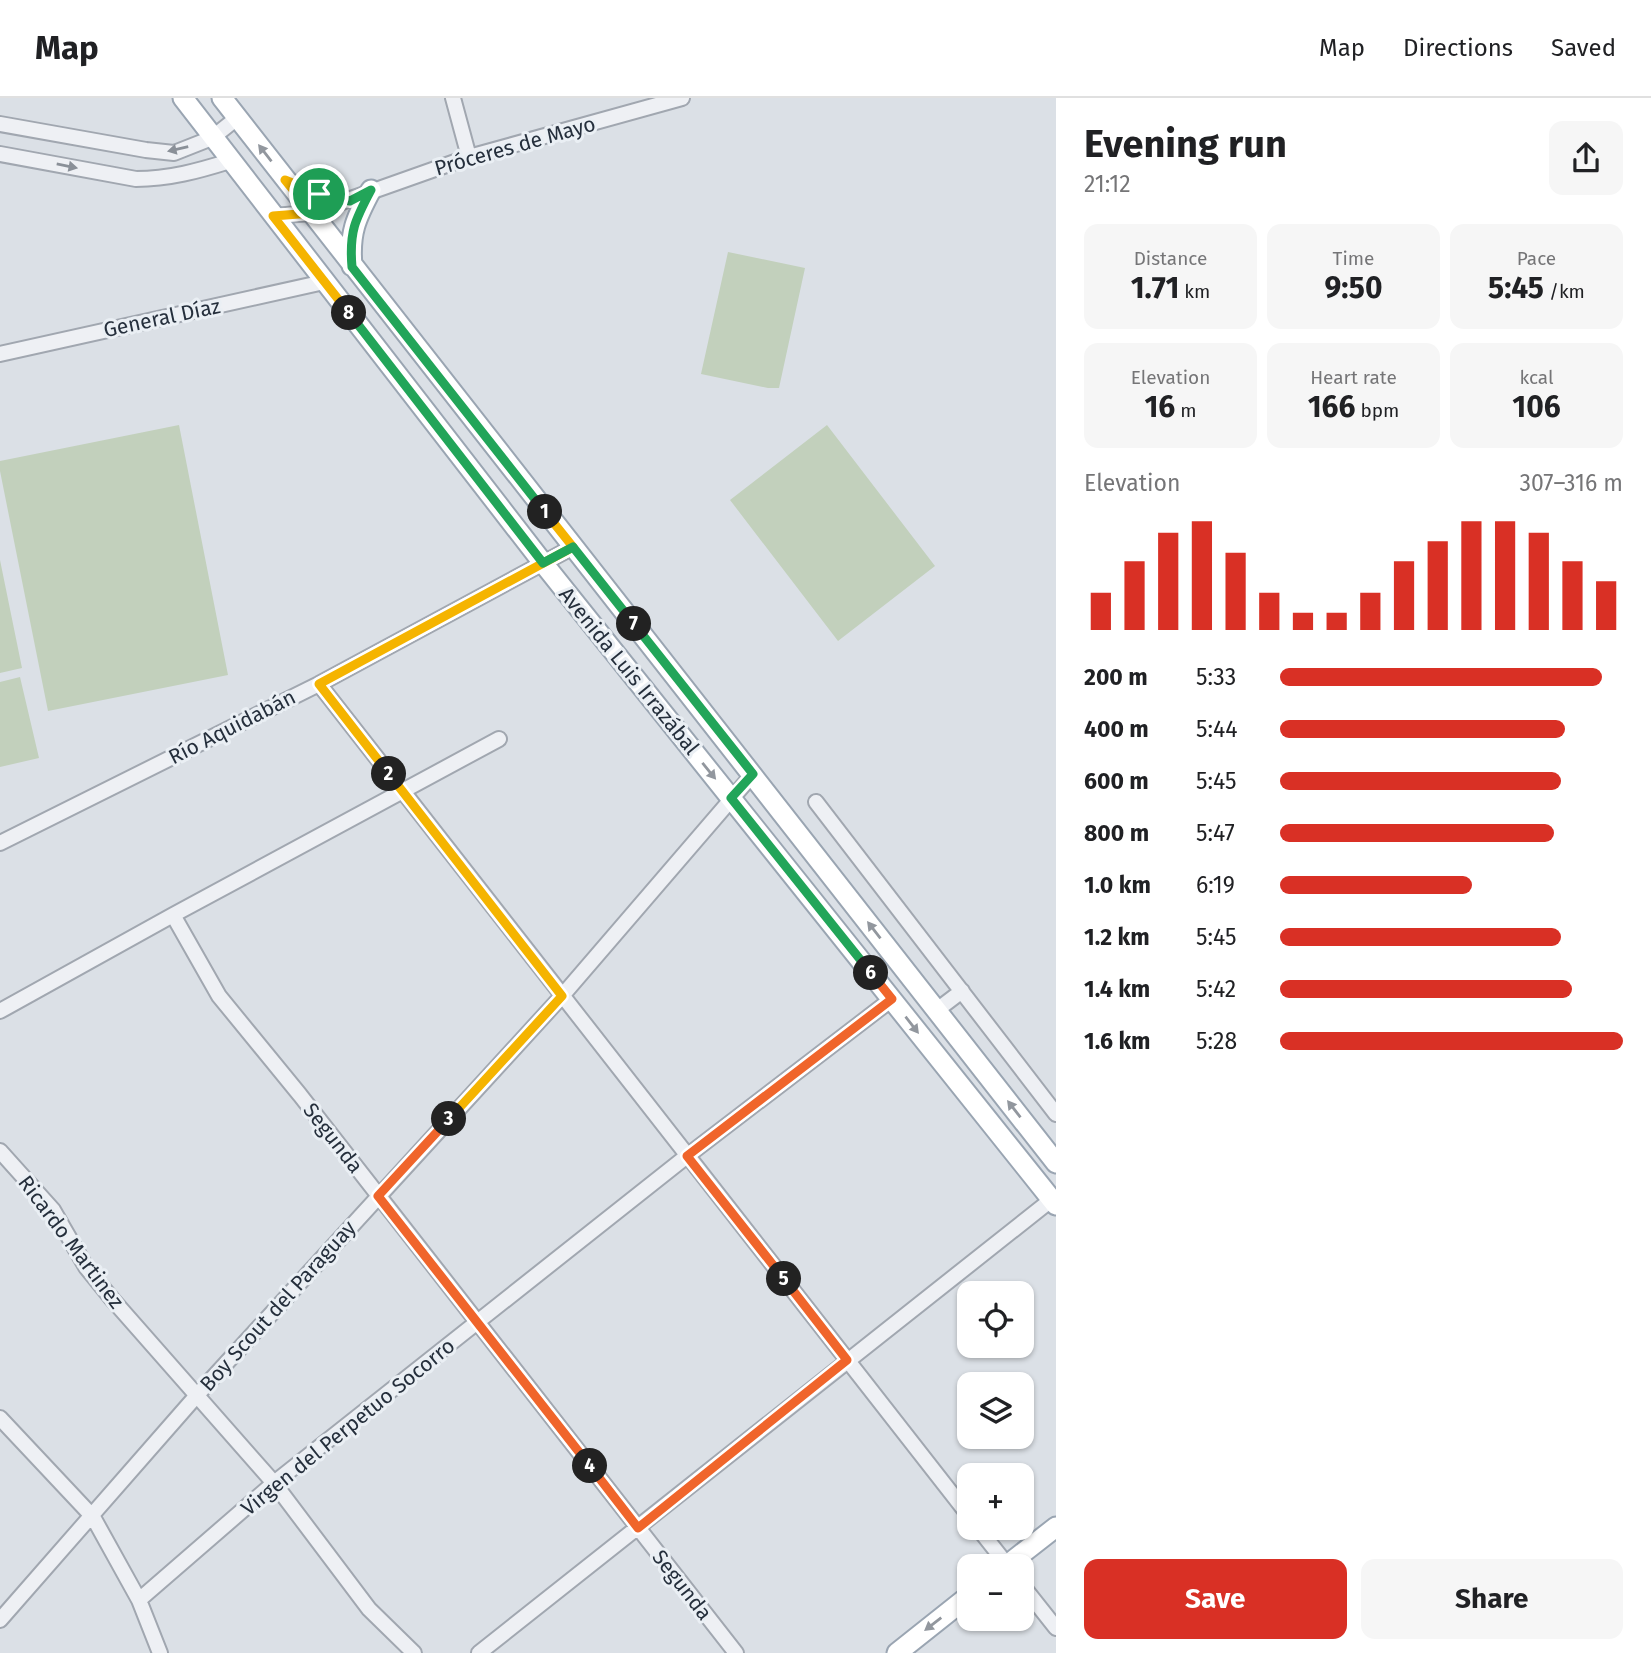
<!DOCTYPE html>
<meta charset="utf-8">
<style>
:root{--surface:#fff;--page:#f6f6f6;--text:#202124;--muted:#757577;--line:#e0e0e0;--accent:#d93025}
body{margin:0;font-family:"Fira Sans",sans-serif;background:var(--page);color:var(--text);height:100vh;display:flex;flex-direction:column;font-size:26px;white-space:nowrap}
*{box-sizing:border-box;margin:0}
p{font-size:23px;color:var(--muted)}
.icon{flex:none;width:38px;height:38px;fill:none;stroke:currentColor;stroke-width:2;stroke-linecap:round;stroke-linejoin:round}
.map{position:relative;flex:1;overflow:hidden}
.drawer{display:flex;flex-direction:column;background:var(--surface);width:595px}
.drawer>*{flex:none}
.tools{position:absolute;left:957px;top:1183px;display:grid;gap:14px}
.tools a{display:grid;place-items:center;width:77px;height:77px;border-radius:14px;background:var(--surface);box-shadow:0 2px 5px #0004;font-size:35px}
.pin{position:absolute;display:grid;place-items:center;width:60px;height:60px;color:#fff;margin:-30px;border:4px solid #fff;border-radius:50%;box-shadow:0 2px 7px #0007}
.km{position:absolute;width:35px;height:35px;margin:-18px;border-radius:50%;background:#222;color:#fff;font-size:19px;line-height:35px;text-align:center}
.round{display:grid;place-items:center;flex:none;width:74px;height:74px;border-radius:14px;background:var(--page)}
.overview{display:flex;align-items:center;justify-content:space-between;height:119px;padding:0 28px}
h1{font-size:38px;font-weight:700;line-height:52px}
.figures{display:grid;grid-template-columns:repeat(3,1fr);gap:10px;height:119px;padding:7px 28px}
.figures div{display:grid;align-content:center;border-radius:14px;background:var(--page);text-align:center}
.figures b{font-size:30px;font-weight:700}
.figures small{font-size:19px;font-weight:400}
.figures p{font-size:19px}
.chart{height:196px;padding:14px 28px}
.chart p{display:flex;justify-content:space-between}
.chart svg{width:100%;height:126px;margin-top:7px;stroke:var(--accent);stroke-width:6}
.cta{display:flex;gap:14px;margin-top:auto;padding:14px 28px}
.cta a{flex:1;height:80px;border-radius:14px;background:var(--accent);color:#fff;font-size:28px;font-weight:700;line-height:80px;text-align:center}
.cta a+a{background:var(--page);color:var(--text)}
ul{padding:0 28px;list-style:none;font-size:23px}
li{display:grid;grid-template-columns:112px 84px 1fr;align-items:center;height:52px}
li i{height:18px;border-radius:9px;background:var(--accent)}
header{display:flex;align-items:center;gap:42px;box-sizing:border-box;height:98px;padding:0 35px;background:var(--surface);border-bottom:2px solid var(--line)}
header strong{font-size:33px}
nav{display:flex;gap:38px;margin-inline-start:auto;font-size:24px}
main{display:flex;flex:1;min-height:0}
.map>svg:first-child{display:block}
.green{fill:#c2d0bc}
.lines{fill:none;stroke-linecap:round;stroke-linejoin:round}
.minor-casing{stroke:#a1a7b0;stroke-width:18}
.major-casing{stroke:#9aa5b2;stroke-width:23}
.minor{stroke:#eef0f4;stroke-width:14}
.major{stroke:#fff;stroke-width:19}
.oneway{fill:#8a9098}
.oneway2{fill:#92979e}
.split-1-casing{stroke:#fff;stroke-width:14}
.split-2-casing{stroke:#fff;stroke-width:14}
.split-3-casing{stroke:#fff;stroke-width:14}
.split-4-casing{stroke:#fff;stroke-width:14}
.split-5-casing{stroke:#fff;stroke-width:14}
.split-6-casing{stroke:#fff;stroke-width:14}
.split-7-casing{stroke:#fff;stroke-width:14}
.split-8-casing{stroke:#fff;stroke-width:14}
.split-9-casing{stroke:#fff;stroke-width:14}
.split-1{stroke:#22a559;stroke-width:9}
.split-2{stroke:#f5b400;stroke-width:9}
.split-3{stroke:#f5b400;stroke-width:9}
.split-4{stroke:#f0652b;stroke-width:9}
.split-5{stroke:#f0652b;stroke-width:9}
.split-6{stroke:#f0652b;stroke-width:9}
.split-7{stroke:#22a559;stroke-width:9}
.split-8{stroke:#22a559;stroke-width:9}
.split-9{stroke:#f5b400;stroke-width:9}
.labels{text-anchor:middle;dominant-baseline:central;stroke-width:6;stroke-linejoin:round;paint-order:stroke}
.street-label{font-size:21px;fill:#252f3c;stroke:#eaeff4}
</style>
<header>
<strong>Map</strong>
<nav><a>Map</a><a>Directions</a><a>Saved</a></nav>
</header>
<main>
<div class="map">
<svg width="1056" height="1555" viewBox="0 0 1056 1555">
<rect width="100%" height="100%" fill="#dbe0e6"/>
<path class="green" d="M 728,154 L 805,170 L 779,290 L 768,290 L 701,276 Z
M 179,327 L 228,577 L 48,613 L 0,373 L 0,363 Z
M 827,327 L 935,468 L 838,543 L 730,402 Z
M 0,462 L 22,570 L 0,575 Z
M 20,579 L 39,660 L 0,669 L 0,584 Z"/>
<g class="lines">
<defs>
<path id="minor" d="M 453,0 L 469,59
M 0,26 L 146,52 L 174,55 L 212,40 L 237,20
M 0,56 L 136,81 C 169,81 198,73 230,63
M 289,83 L 319,96 L 349,102
M 273,118 L 311,115 L 469,59 L 682,0
M 0,256 L 324,184
M 319,586 L 970,1419
M 816,704 L 1056,1016
M 0,745 L 319,586 L 573,449
M 173,817 L 219,898 L 300,997 L 736,1555
M 937,912 L 962,893
M 0,913 L 173,817 L 499,641
M 0,1053 L 53,1112 L 86,1169 L 112,1201 L 274,1385 L 369,1511 L 414,1555
M 0,1320 L 93,1419 L 139,1502 L 160,1555
M 978,1430 L 1008,1468
M 1022,1487 L 1056,1530
M 139,1502 L 274,1385 L 687,1058 L 892,901
M 0,1522 L 198,1296 L 562,898 L 753,676
M 479,1555 L 1051,1102"/>
<path id="major" d="M 183,0 L 543,465 L 1056,1107
M 222,0 L 1056,1065
M 352,168 C 349,135 356,120 371,92
M 1006,1468 L 1056,1429
M 897,1555 L 970,1497"/>
</defs>
<use href="#minor" class="minor-casing"/>
<use href="#major" class="major-casing"/>
<use href="#minor" class="minor"/>
<use href="#major" class="major"/>
</g>
<defs><path id="oneway-solid" d="M-6-.8H1V-3.2L6.5 0L1 3.2V.8H-6Z" transform="scale(1.75)"/></defs>
<g class="oneway">
<use href="#oneway-solid" transform="translate(178 51) rotate(167)"/>
<use href="#oneway-solid" transform="translate(67 68) rotate(11)"/>
</g>
<g class="oneway2">
<use href="#oneway-solid" transform="translate(265 55) rotate(-128)"/>
<use href="#oneway-solid" transform="translate(709 673) rotate(51)"/>
<use href="#oneway-solid" transform="translate(874 832) rotate(-128)"/>
<use href="#oneway-solid" transform="translate(912 927) rotate(52)"/>
<use href="#oneway-solid" transform="translate(1014 1011) rotate(-128)"/>
<use href="#oneway-solid" transform="translate(933 1526) rotate(142)"/>
</g>
<g class="lines">
<defs>
<path id="split-1" d="M 319,96 L 350,103 L 371,92 C 355,122 349,134 352,169 L 545,414"/>
<path id="split-2" d="M 389,676 L 319,586 L 573,449 L 545,414"/>
<path id="split-3" d="M 389,676 L 562,898 L 449,1021"/>
<path id="split-4" d="M 449,1021 L 378,1098 L 590,1368"/>
<path id="split-5" d="M 590,1368 L 638,1430 L 847,1262 L 784,1181"/>
<path id="split-6" d="M 784,1181 L 687,1058 L 892,901 L 871,875"/>
<path id="split-7" d="M 634,526 L 753,676 L 731,700 L 871,875"/>
<path id="split-8" d="M 349,215 L 543,465 L 573,449 L 634,526"/>
<path id="split-9" d="M 319,96 L 285,82 L 312,115 L 273,118 L 349,215"/>
</defs>
<use href="#split-1" class="split-1-casing"/>
<use href="#split-2" class="split-2-casing"/>
<use href="#split-3" class="split-3-casing"/>
<use href="#split-4" class="split-4-casing"/>
<use href="#split-5" class="split-5-casing"/>
<use href="#split-6" class="split-6-casing"/>
<use href="#split-7" class="split-7-casing"/>
<use href="#split-8" class="split-8-casing"/>
<use href="#split-9" class="split-9-casing"/>
<use href="#split-1" class="split-1"/>
<use href="#split-2" class="split-2"/>
<use href="#split-3" class="split-3"/>
<use href="#split-4" class="split-4"/>
<use href="#split-5" class="split-5"/>
<use href="#split-6" class="split-6"/>
<use href="#split-7" class="split-7"/>
<use href="#split-8" class="split-8"/>
<use href="#split-9" class="split-9"/>
</g>
<g class="labels">
<g class="street-label">
<text transform="translate(515 48) rotate(-16)">Próceres de Mayo</text>
<text transform="translate(162 220) rotate(-12)">General Díaz</text>
<text transform="translate(629 573) rotate(51)">Avenida Luis Irrazábal</text>
<text transform="translate(232 629) rotate(-27)">Río Aquidabán</text>
<text transform="translate(333 1040) rotate(52)">Segunda</text>
<text transform="translate(71 1144) rotate(53)">Ricardo Martinez</text>
<text transform="translate(278 1208) rotate(-48)">Boy Scout del Paraguay</text>
<text transform="translate(348 1329) rotate(-39)">Virgen del Perpetuo Socorro</text>
<text transform="translate(682 1487) rotate(52)">Segunda</text>
</g>
</g>
</svg>
<div class="tools">
<a><svg class="icon" aria-label="locate" viewBox="0 0 24 24"><circle cx="12" cy="12" r="6"/><path d="M12 2v4M12 18v4M2 12h4M18 12h4"/></svg></a>
<a><svg class="icon" aria-label="layers" viewBox="0 0 24 24"><path d="M12 4l9 5-9 5-9-5zM3 14l9 5 9-5"/></svg></a>
<a>+</a>
<a>−</a>
</div>
<div class="pin" style="left:319px;top:96px;background:#1e9e55"><svg class="icon" aria-label="arrive" viewBox="0 0 24 24"><path d="M6 21V4h12l-3 4 3 4H6"/></svg></div>
<b class="km" style="left:545px;top:414px">1</b>
<b class="km" style="left:389px;top:676px">2</b>
<b class="km" style="left:449px;top:1021px">3</b>
<b class="km" style="left:590px;top:1368px">4</b>
<b class="km" style="left:784px;top:1181px">5</b>
<b class="km" style="left:871px;top:875px">6</b>
<b class="km" style="left:634px;top:526px">7</b>
<b class="km" style="left:349px;top:215px">8</b>
</div>
<section class="drawer">
<div class="overview"><div><h1>Evening run</h1><p>21:12</p></div><a class="round"><svg class="icon" aria-label="share" viewBox="0 0 24 24"><path d="M12 15V3M7 8l5-5 5 5M5 13v7h14v-7"/></svg></a></div>
<div class="figures">
<div><p>Distance</p><b>1.71<small> km</small></b></div>
<div><p>Time</p><b>9:50</b></div>
<div><p>Pace</p><b>5:45<small> /km</small></b></div>
</div>
<div class="figures">
<div><p>Elevation</p><b>16<small> m</small></b></div>
<div><p>Heart rate</p><b>166<small> bpm</small></b></div>
<div><p>kcal</p><b>106</b></div>
</div>
<div class="chart"><p><span>Elevation</span>307–316 m</p>
<svg viewBox="0 0 160 44" preserveAspectRatio="none"><path d="M5 44V31M15 44V20M25 44V10M35 44V6M45 44V17M55 44V31M65 44V38M75 44V38M85 44V31M95 44V20M105 44V13M115 44V6M125 44V6M135 44V10M145 44V20M155 44V27"/></svg>
</div>
<ul>
<li><b>200 m</b>5:33<i style="width:94%"></i></li>
<li><b>400 m</b>5:44<i style="width:83%"></i></li>
<li><b>600 m</b>5:45<i style="width:82%"></i></li>
<li><b>800 m</b>5:47<i style="width:80%"></i></li>
<li><b>1.0 km</b>6:19<i style="width:56%"></i></li>
<li><b>1.2 km</b>5:45<i style="width:82%"></i></li>
<li><b>1.4 km</b>5:42<i style="width:85%"></i></li>
<li><b>1.6 km</b>5:28<i style="width:100%"></i></li>
</ul>
<div class="cta"><a>Save</a><a>Share</a></div>
</section>
</main>
